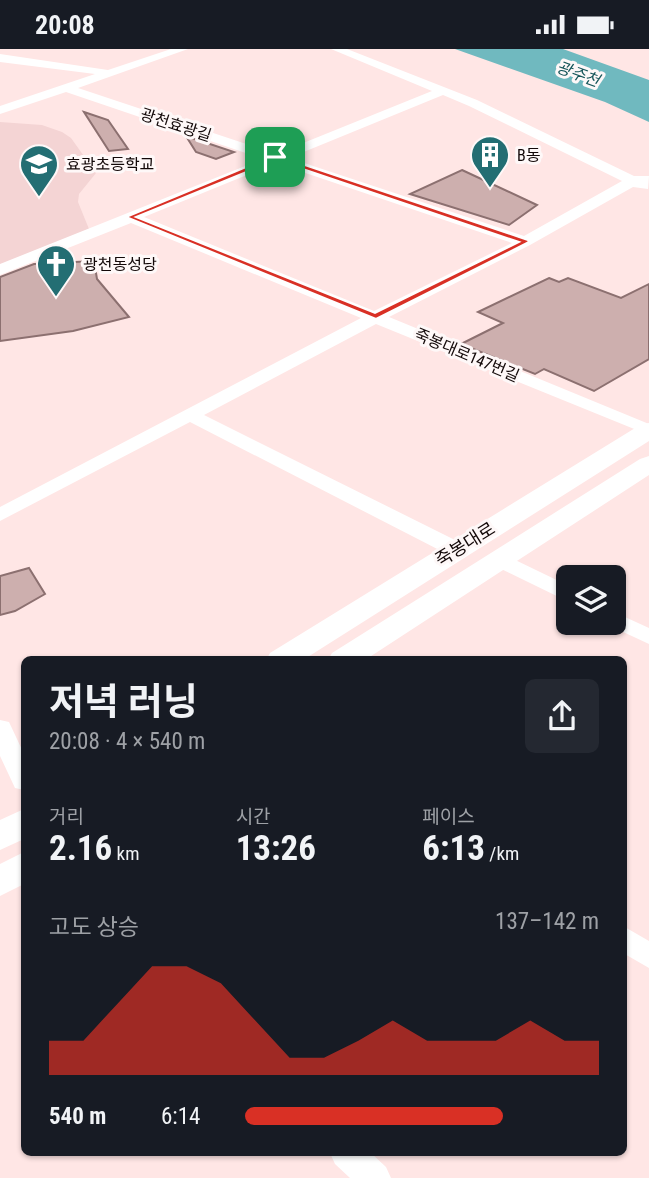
<!DOCTYPE html>
<html lang="ko">
<meta charset="utf-8">
<style>
:root{--surface:#171b24;--page:#242831;--text:#f1f3f6;--muted:#9ea1a6;--accent:#d93025}
body{margin:0;font-family:"Roboto Condensed","Noto Sans KR",sans-serif;background:var(--page);color:var(--text);height:100vh;display:flex;flex-direction:column;font-size:26px;white-space:nowrap}
*{box-sizing:border-box;margin:0}
p{font-size:23px;color:var(--muted)}
.icon{flex:none;width:38px;height:38px;fill:none;stroke:currentColor;stroke-width:2;stroke-linecap:round;stroke-linejoin:round}
.map{position:relative;flex:1;overflow:hidden}
.sheet{position:absolute;left:21px;top:607px;width:606px;height:500px;display:flex;flex-direction:column;background:var(--surface);border-radius:10px;box-shadow:0 2px 5px #0004}
.sheet>*{flex:none}
.controls{position:absolute;left:556px;top:516px;display:grid;gap:14px}
.controls a{display:grid;place-items:center;width:70px;height:70px;border-radius:10px;background:var(--surface);box-shadow:0 2px 5px #0004;font-size:35px}
.pin{position:absolute;display:grid;place-items:center;width:60px;height:60px;color:#fff;margin:-30px;border-radius:14px;box-shadow:0 4px 10px #0006}
.round{display:grid;place-items:center;flex:none;width:74px;height:74px;border-radius:10px;background:var(--page)}
.overview{display:flex;align-items:center;justify-content:space-between;height:119px;padding:0 28px}
h1{font-size:38px;font-weight:700;line-height:52px}
.metrics{display:grid;grid-template-columns:repeat(3,1fr);gap:10px;height:119px;padding:7px 28px}
.metrics div{display:grid;align-content:center}
.metrics b{font-size:35px;font-weight:700}
.metrics small{font-size:19px;font-weight:400}
.metrics p{font-size:19px}
.chart{height:196px;padding:14px 28px}
.chart p{display:flex;justify-content:space-between}
.chart svg{width:100%;height:126px;margin-top:7px;fill:var(--accent);opacity:.7}
ul{padding:0 28px;list-style:none;font-size:23px}
li{display:grid;grid-template-columns:112px 84px 1fr;align-items:center;height:52px}
li i{height:18px;border-radius:9px;background:var(--accent)}
.status{display:flex;justify-content:space-between;align-items:center;height:49px;padding:0 35px;background:var(--surface);direction:ltr}
.status svg{height:19px;fill:currentColor}
.map>svg:first-child{display:block}
.built{fill:#f4d4d4}
.water{fill:#70b9bf}
.building{fill:#cdafae;stroke:#8c7070;stroke-width:2}
.lines{fill:none;stroke-linecap:round;stroke-linejoin:round}
.minor{fill:#fff;fill-rule:evenodd}
.major{fill:#fff;fill-rule:evenodd}
.route{fill:#d93025;stroke:#fff;stroke-width:2;fill-rule:evenodd}
.labels{text-anchor:middle;dominant-baseline:central;stroke-width:6;stroke-linejoin:round;paint-order:stroke}
.far-water-label{font-size:16px;font-style:italic;fill:#16565a;stroke:#fef8f8}
.far-street-label{font-size:16px;fill:#120808;stroke:#fef8f8}
.far-poi-label{font-size:16px;fill:#120808;stroke:#fef8f8;text-anchor:start}
.street-label{font-size:18px;fill:#120808;stroke:#fef8f8}
</style>
<div class="status"><b>20:08</b><svg viewBox="0 0 49 12"><path d="M0 12V9h3v3zM5 12V6h3v6zM10 12V3h3v9zM15 12V0h3v12zM26 1h20v11H26zM47 4h2v5h-2z"/></svg></div>
<div class="map">
<svg width="649" height="1129" viewBox="0 0 649 1129">
<rect width="100%" height="100%" fill="#ffe6e5"/>
<path class="built" d="M 0,73 L 42,76 L 62,83 L 71,89 L 96,124 L 79,145 L 78,153 L 89,180 L 0,216 Z"/>
<path class="water" d="M 455,0 L 563,0 L 649,31 L 649,73 L 605,53 Z"/>
<path class="building" d="M 84,63 L 108,71 L 128,100 L 109,102 Z
M 186,87 L 234,103 L 216,110 L 196,103 Z
M 462,121 L 537,156 L 509,176 L 410,145 Z
M 94,212 L 97,230 L 129,268 L 73,282 L 0,292 L 0,228 L 34,215 Z
M 549,229 L 559,233 L 568,229 L 621,249 L 649,235 L 649,310 L 594,342 L 544,320 L 535,325 L 461,295 L 503,274 L 478,263 Z
M 29,519 L 45,545 L 15,562 L 0,566 L 0,527 Z"/>
<g class="lines">
<path class="minor" d="M 171,0 L 188,0 L 78,39 L 276,105 L 432,42 L 331,0 L 347,0 L 477,51 L 634,127 L 649,127 L 648,140 L 633,138 L 530,196 L 389,268 L 649,375 L 649,386 L 376,275 L 204,366 L 465,496 L 468,501 L 465,506 L 449,506 L 190,373 L 0,472 L 0,458 L 361,269 L 131,174 L 0,226 L 0,215 L 263,110 L 66,43 L 0,65 L 0,57 L 95,25 L 0,13 L 0,5 L 108,21 ZM 443,46 L 469,57 L 622,132 L 524,187 L 289,109 ZM 276,114 L 512,194 L 374,262 L 144,168 Z
M 501,504 L 569,537 L 569,553 L 493,516 L 490,511 L 493,506 Z
M 614,563 L 649,579 L 649,595 L 606,575 L 614,574 Z
M 0,671 L 9,673 L 24,705 L 24,741 L 15,739 L 0,707 Z
M 623,877 L 649,892 L 649,919 L 623,904 Z
M 330,1104 L 371,1104 L 386,1118 L 391,1129 L 350,1129 L 335,1115 Z"/>
<path class="major" d="M 649,374 L 649,392 L 303,611 L 266,611 L 270,604 L 640,376 Z
M 649,407 L 649,426 L 365,611 L 328,611 L 332,604 L 640,410 Z
M 24,760 L 24,790 L 0,801 L 0,771 Z
M 24,803 L 24,835 L 0,847 L 0,815 Z"/>
</g>
<path class="route" d="M 275,106 L 528,191 L 529,193 L 376,270 L 126,168 ZM 276,111 L 519,193 L 375,264 L 136,168 Z"/>
<defs>
<symbol id="building-pin" viewBox="-11 -11 22 30"><path d="M0 17L-7.5 6A9.5 9.5 0 1 1 7.5 6Z" fill="#236e73" stroke="#fef8f8"/><path d="M-4-6H4V6H1V3H-1V6H-4ZM-2.5-4.3h1.7v1.8h-1.7ZM.8-4.3h1.7v1.8H.8ZM-2.5-1h1.7V.8h-1.7ZM.8-1h1.7V.8H.8Z" fill="#fff"/></symbol>
<symbol id="school-pin" viewBox="-11 -11 22 30"><path d="M0 17L-7.5 6A9.5 9.5 0 1 1 7.5 6Z" fill="#236e73" stroke="#fef8f8"/><path d="M0-5L7-2L0 1L-7-2ZM-4 1L0 2.5L4 1V4Q0 6-4 4Z" fill="#fff"/></symbol>
<symbol id="church-pin" viewBox="-11 -11 22 30"><path d="M0 17L-7.5 6A9.5 9.5 0 1 1 7.5 6Z" fill="#236e73" stroke="#fef8f8"/><path d="M-1.2-6h2.4v3.5h3.3v2.4h-3.3V6h-2.4V-.1h-3.3v-2.4h3.3Z" fill="#fff"/></symbol>
</defs>
<g fill-rule="evenodd">
<use href="#building-pin" x="468" y="84" width="44" height="60"/>
<use href="#school-pin" x="17" y="93" width="44" height="60"/>
<use href="#church-pin" x="34" y="193" width="44" height="60"/>
</g>
<g class="labels">
<g class="far-water-label">
<text transform="translate(578 25) rotate(20)">광주천</text>
</g>
<g class="far-street-label">
<text transform="translate(176 76) rotate(18)">광천효광길</text>
<text transform="translate(467 306) rotate(23)">죽봉대로147번길</text>
</g>
<g class="far-poi-label">
<text x="517" y="106">B동</text>
<text x="66" y="115">효광초등학교</text>
<text x="83" y="215">광천동성당</text>
</g>
<g class="street-label">
<text transform="translate(465 495) rotate(-32)">죽봉대로</text>
</g>
</g>
</svg>
<div class="controls">
<a><svg class="icon" aria-label="layers" viewBox="0 0 24 24"><path d="M12 4l9 5-9 5-9-5zM3 14l9 5 9-5"/></svg></a>
</div>
<div class="pin" style="left:275px;top:108px;background:#1e9e55"><svg class="icon" aria-label="arrive" viewBox="0 0 24 24"><path d="M6 21V4h12l-3 4 3 4H6"/></svg></div>
<section class="sheet">
<div class="overview"><div><h1>저녁 러닝</h1><p>20:08 · 4 × 540 m</p></div><a class="round"><svg class="icon" aria-label="share" viewBox="0 0 24 24"><path d="M12 15V3M7 8l5-5 5 5M5 13v7h14v-7"/></svg></a></div>
<div class="metrics">
<div><p>거리</p><b>2.16<small> km</small></b></div>
<div><p>시간</p><b>13:26</b></div>
<div><p>페이스</p><b>6:13<small> /km</small></b></div>
</div>
<div class="chart"><p><span>고도 상승</span>137–142 m</p>
<svg viewBox="0 0 160 44" preserveAspectRatio="none"><path d="M0 44V32L10 32L20 19L30 6L40 6L50 12L60 25L70 38L80 38L90 32L100 25L110 32L120 32L130 32L140 25L150 32L160 32V44z"/></svg>
</div>
<ul>
<li><b>540 m</b>6:14<i style="width:73%"></i></li>
</ul>
</section>
</div>
